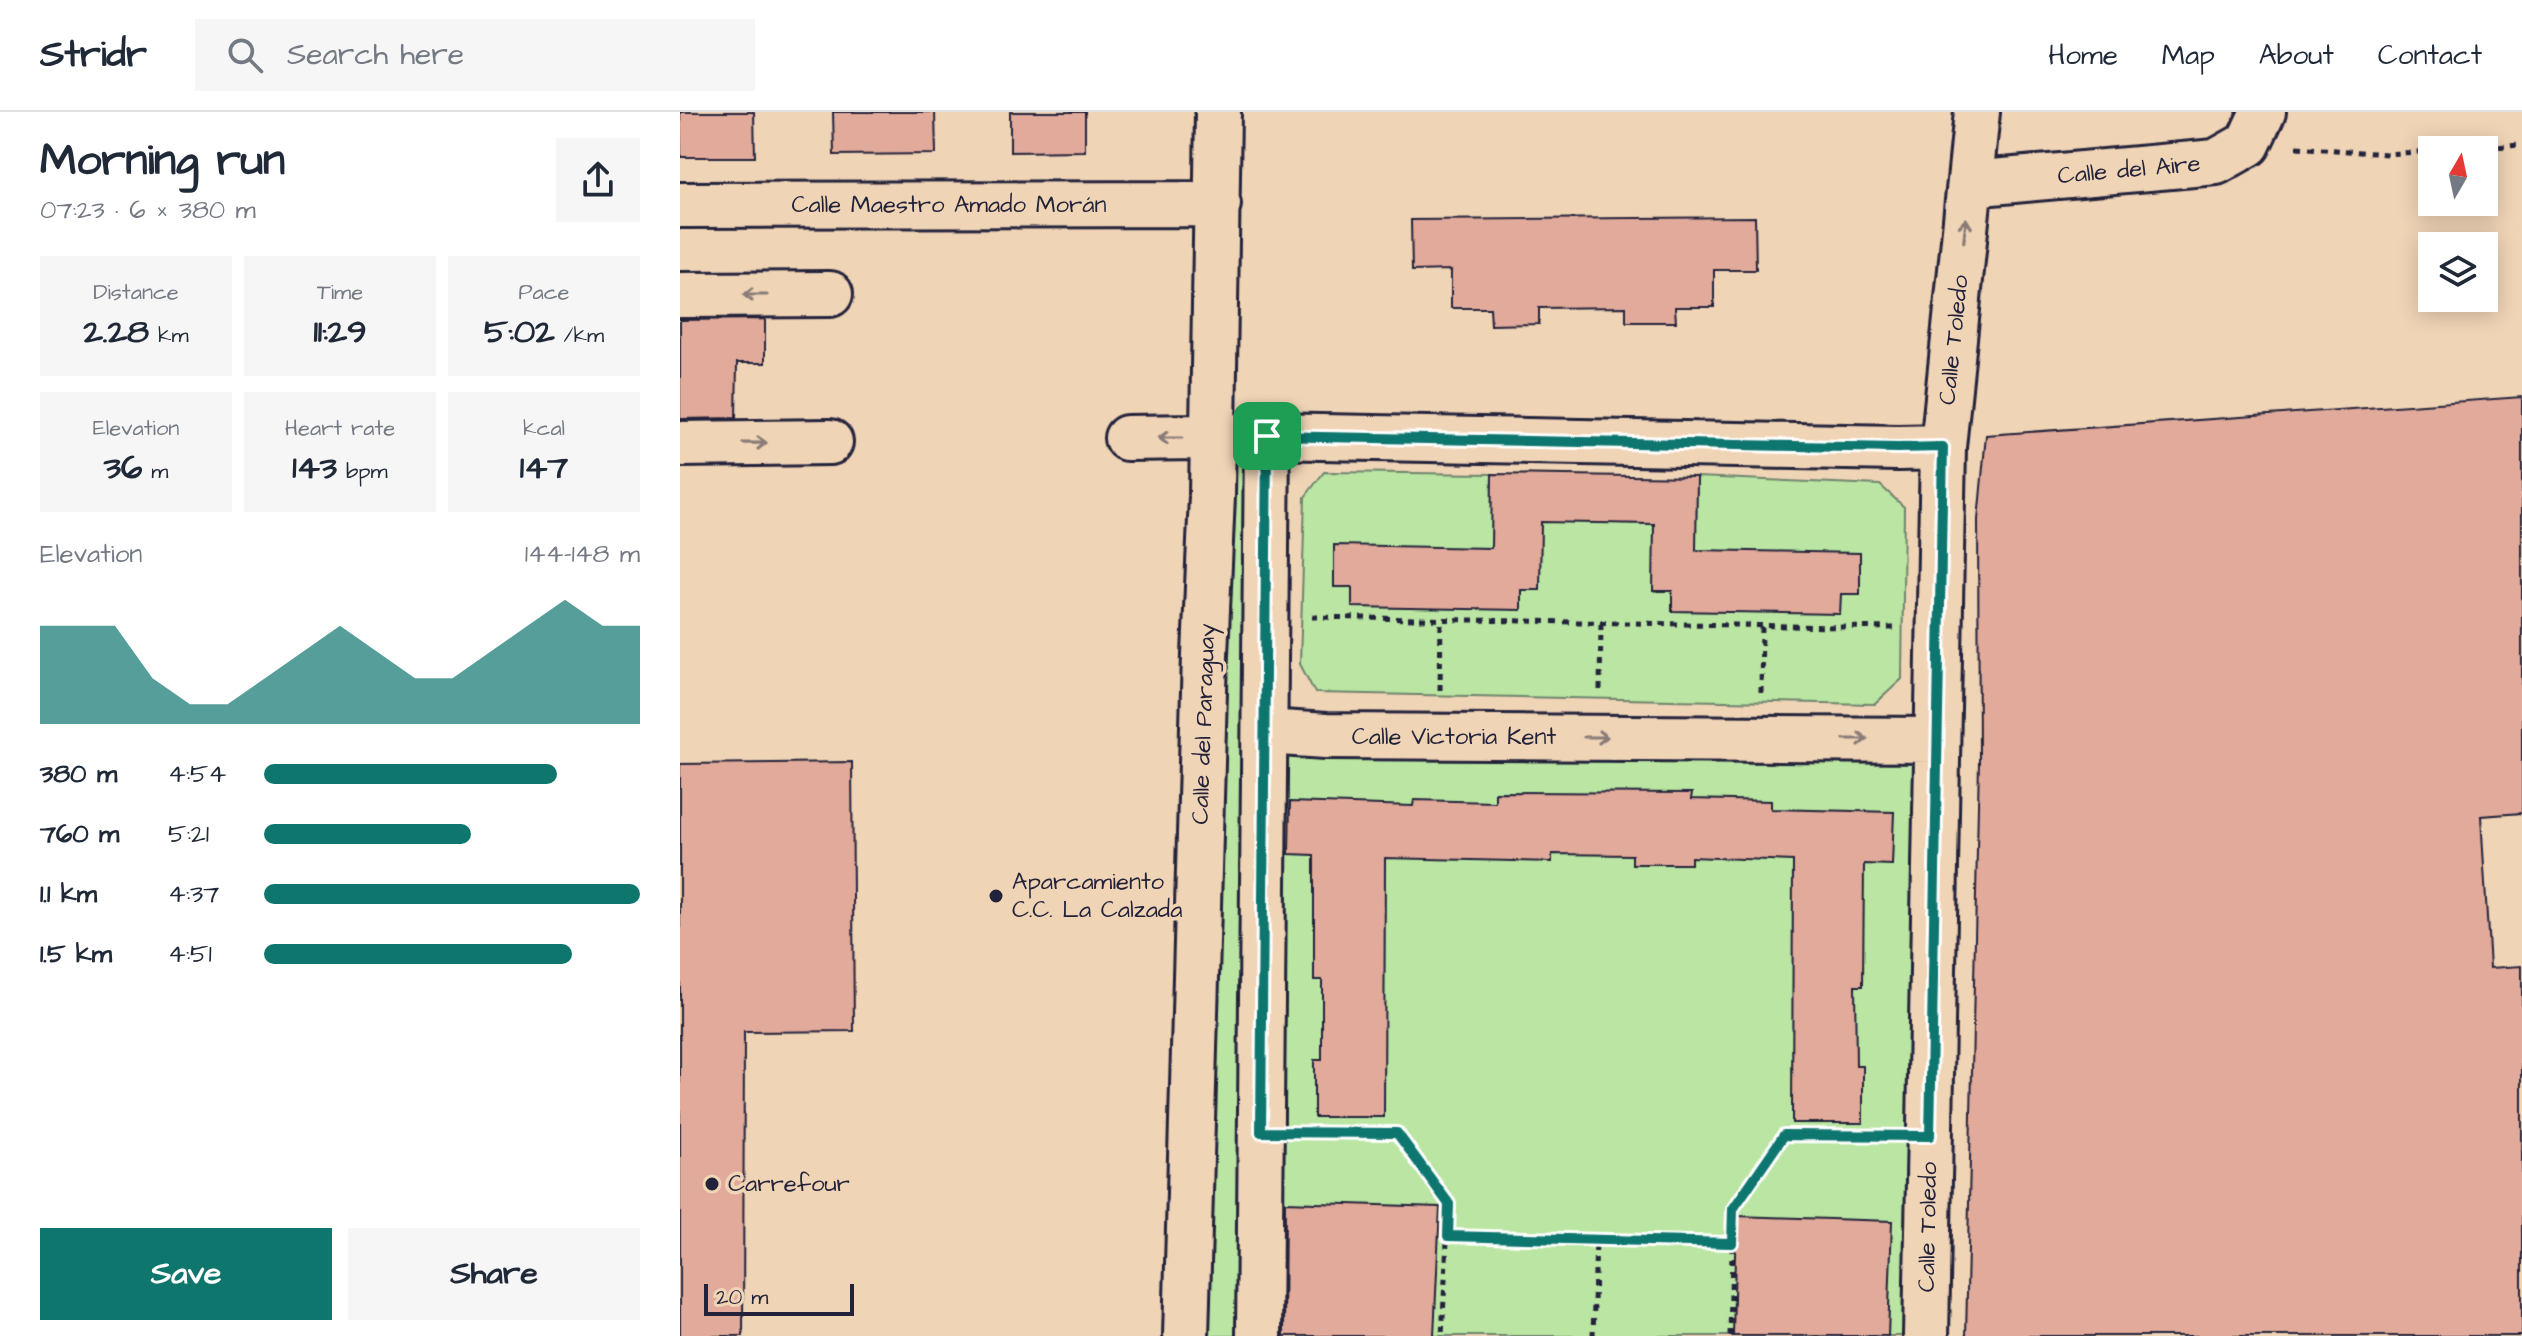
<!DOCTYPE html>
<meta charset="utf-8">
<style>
:root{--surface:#fff;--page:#f6f6f7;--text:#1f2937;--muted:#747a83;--line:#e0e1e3;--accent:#0f766e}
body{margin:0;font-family:"Architects Daughter",sans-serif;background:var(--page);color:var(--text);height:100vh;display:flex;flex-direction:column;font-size:30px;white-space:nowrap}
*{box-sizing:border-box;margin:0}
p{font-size:26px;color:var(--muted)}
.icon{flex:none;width:44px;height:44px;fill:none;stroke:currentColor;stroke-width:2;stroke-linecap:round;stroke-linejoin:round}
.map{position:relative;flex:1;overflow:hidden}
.side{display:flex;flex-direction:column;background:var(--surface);width:680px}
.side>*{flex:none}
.needle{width:52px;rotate:9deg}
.fabs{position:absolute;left:1738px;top:24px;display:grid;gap:16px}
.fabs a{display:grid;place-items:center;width:80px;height:80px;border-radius:0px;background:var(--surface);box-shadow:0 4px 20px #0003;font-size:40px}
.scale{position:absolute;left:24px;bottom:20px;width:150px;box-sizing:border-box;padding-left:8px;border:4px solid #22223b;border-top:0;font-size:22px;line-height:28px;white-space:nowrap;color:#22223b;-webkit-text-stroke:6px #f0d4b6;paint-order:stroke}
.pin{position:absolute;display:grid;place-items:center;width:68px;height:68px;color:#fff;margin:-34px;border-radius:16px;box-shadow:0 4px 12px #0006}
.round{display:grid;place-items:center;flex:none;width:84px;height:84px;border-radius:0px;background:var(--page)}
.summary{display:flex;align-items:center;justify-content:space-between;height:136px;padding:0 40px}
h1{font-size:44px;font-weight:700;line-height:60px}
.figures{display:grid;grid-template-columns:repeat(3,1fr);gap:12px;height:136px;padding:8px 40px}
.figures div{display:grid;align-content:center;border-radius:0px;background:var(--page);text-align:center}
.figures b{font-size:34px;font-weight:700}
.figures small{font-size:22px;font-weight:400}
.figures p{font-size:22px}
.chart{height:224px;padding:16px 40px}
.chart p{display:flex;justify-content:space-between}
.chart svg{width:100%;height:144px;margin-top:8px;fill:var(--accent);opacity:.7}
.action{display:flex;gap:16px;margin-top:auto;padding:16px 40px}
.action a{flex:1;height:92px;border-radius:0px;background:var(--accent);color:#fff;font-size:32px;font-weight:700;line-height:92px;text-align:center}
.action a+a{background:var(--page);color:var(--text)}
ul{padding:0 40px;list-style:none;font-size:26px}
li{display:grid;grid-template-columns:128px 96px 1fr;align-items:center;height:60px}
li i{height:20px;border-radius:10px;background:var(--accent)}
header{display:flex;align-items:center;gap:48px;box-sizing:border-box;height:112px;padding:0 40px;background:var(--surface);border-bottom:2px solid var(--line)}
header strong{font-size:38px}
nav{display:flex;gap:44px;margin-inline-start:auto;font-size:28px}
.search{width:560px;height:72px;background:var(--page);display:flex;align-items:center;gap:20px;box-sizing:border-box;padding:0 28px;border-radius:0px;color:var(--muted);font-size:30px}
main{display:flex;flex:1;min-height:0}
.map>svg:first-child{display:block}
.green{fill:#bae5a2;stroke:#6e846e;stroke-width:2}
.building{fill:#e2aa9a;stroke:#22223b;stroke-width:2}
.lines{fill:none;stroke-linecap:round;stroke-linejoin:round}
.minor-casing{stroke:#22223b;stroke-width:50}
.path{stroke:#22223b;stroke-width:5;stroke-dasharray:6 6;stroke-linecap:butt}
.minor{stroke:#f0d4b6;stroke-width:44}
.oneway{stroke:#897b78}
.route-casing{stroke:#fff;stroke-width:16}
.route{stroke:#0f766e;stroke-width:10}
.poi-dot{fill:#22223b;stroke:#f0d4b6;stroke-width:3}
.labels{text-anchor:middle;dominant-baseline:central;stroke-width:7;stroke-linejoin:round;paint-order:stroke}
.street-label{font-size:24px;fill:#22223b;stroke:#f0d4b6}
.poi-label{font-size:24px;fill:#22223b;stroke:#f0d4b6;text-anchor:start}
</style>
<header>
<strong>Stridr</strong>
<div class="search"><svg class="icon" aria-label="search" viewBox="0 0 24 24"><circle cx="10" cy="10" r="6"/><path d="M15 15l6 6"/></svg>Search here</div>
<nav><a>Home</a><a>Map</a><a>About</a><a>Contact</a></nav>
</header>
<main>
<section class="side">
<div class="summary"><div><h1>Morning run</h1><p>07:23 · 6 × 380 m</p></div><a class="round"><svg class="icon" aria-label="share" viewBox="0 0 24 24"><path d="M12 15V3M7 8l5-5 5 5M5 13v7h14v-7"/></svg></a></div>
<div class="figures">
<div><p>Distance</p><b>2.28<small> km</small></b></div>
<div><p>Time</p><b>11:29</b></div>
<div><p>Pace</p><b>5:02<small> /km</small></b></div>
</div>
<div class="figures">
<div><p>Elevation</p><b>36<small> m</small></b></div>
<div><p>Heart rate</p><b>143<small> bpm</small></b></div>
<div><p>kcal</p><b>147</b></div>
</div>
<div class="chart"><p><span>Elevation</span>144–148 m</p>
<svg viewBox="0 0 160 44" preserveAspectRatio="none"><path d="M0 44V14L10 14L20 14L30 30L40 38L50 38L60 30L70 22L80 14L90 22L100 30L110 30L120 22L130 14L140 6L150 14L160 14V44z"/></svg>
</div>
<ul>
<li><b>380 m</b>4:54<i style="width:78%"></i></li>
<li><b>760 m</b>5:21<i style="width:55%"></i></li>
<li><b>1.1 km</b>4:37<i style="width:100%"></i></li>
<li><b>1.5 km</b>4:51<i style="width:82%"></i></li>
</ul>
<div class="action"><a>Save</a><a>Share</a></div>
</section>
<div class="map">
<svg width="1842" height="1224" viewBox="0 0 1842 1224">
<rect width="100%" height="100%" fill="#f0d4b6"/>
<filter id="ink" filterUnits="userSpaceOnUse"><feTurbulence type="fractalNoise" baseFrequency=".0125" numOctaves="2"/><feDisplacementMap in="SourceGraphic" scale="16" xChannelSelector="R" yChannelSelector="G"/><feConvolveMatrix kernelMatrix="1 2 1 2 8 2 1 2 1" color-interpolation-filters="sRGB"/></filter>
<g filter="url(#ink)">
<path class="green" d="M 587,324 L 586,620 L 1257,628 L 1246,1224 L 506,1224 L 533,326 Z
M 644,360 L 812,362 L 812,408 L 1016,413 L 1017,365 L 1200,373 L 1224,395 L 1222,567 L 1195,592 L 635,581 L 620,552 L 625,385 Z"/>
<path class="building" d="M 0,0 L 74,0 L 75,45 L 1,45 Z
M 153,0 L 255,0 L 256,42 L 154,43 Z
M 330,0 L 405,0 L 405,39 L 330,40 Z
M 1075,105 L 1076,158 L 1034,158 L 1034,195 L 995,195 L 996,210 L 946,210 L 946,195 L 859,196 L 859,212 L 811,213 L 810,196 L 771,196 L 771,158 L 732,159 L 731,108 Z
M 85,207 L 85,251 L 57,251 L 56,306 L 0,307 L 0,208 Z
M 1842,285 L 1842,701 L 1801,704 L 1810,856 L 1842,854 L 1842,1224 L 1286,1224 L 1299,649 L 1298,408 L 1306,323 Z
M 812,362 L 1017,365 L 1016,438 L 1180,441 L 1180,482 L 1161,482 L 1160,502 L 992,499 L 992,479 L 973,479 L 974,412 L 861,410 L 860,478 L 841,478 L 841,498 L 672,495 L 672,475 L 654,475 L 654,433 L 811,436 Z
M 172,650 L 174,919 L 64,920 L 63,1224 L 0,1224 L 0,652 Z
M 815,680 L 1012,681 L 1011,687 L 1091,689 L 1091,697 L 1214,700 L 1212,753 L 1184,752 L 1183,874 L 1175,874 L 1176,954 L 1183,954 L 1183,1011 L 1112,1011 L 1113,749 L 1011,745 L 1011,752 L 952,752 L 952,743 L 872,742 L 872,750 L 705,746 L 704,1005 L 634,1005 L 634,948 L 642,948 L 642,868 L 634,868 L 634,743 L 609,742 L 610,690 L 733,694 L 734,688 L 815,690 Z
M 605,1090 L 760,1095 L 754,1224 L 604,1224 Z
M 1056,1104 L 1212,1109 L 1208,1224 L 1053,1224 Z"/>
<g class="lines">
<defs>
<path id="minor" d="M 1290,72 L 1536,50 L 1568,32 L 1583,0
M 0,93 L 538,92
M 0,183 L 150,182
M 447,326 L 587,324 L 1218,336 L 1263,335
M 0,332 L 150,330
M 586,620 L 646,624 L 1257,628
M 506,1224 L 525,543 L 532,384 L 538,0
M 579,1224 L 587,324
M 1246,1224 L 1263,335 L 1297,0"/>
</defs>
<use href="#minor" class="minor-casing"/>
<path class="path" d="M 1617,35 L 1706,42 L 1752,39
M 1771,38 L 1842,33
M 632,505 L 1214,516
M 760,578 L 761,508
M 920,578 L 921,511
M 1081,581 L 1082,514
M 627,1021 L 717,1021 L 769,1092 L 762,1224
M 768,1124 L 1052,1131
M 913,1224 L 916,1127
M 1050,1224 L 1053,1097 L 1104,1023 L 1201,1024"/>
<use href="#minor" class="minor"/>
</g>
<defs><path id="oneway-shaft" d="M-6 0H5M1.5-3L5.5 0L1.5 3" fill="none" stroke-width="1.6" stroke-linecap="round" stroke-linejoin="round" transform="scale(2)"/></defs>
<g class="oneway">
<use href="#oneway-shaft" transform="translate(1285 118) rotate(-84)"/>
<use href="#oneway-shaft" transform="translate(75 183) rotate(180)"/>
<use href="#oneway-shaft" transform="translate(490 326) rotate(-180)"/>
<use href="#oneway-shaft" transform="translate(75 331) rotate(-1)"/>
<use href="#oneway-shaft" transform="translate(916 625)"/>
<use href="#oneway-shaft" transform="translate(1176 627)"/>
</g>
</g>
<g class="lines" filter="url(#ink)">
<defs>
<path id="route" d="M 587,324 L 1218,336 L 1263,335 L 1250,1024 L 1104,1023 L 1053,1097 L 1052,1131 L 768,1124 L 769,1092 L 717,1021 L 581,1020 Z"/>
</defs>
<use href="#route" class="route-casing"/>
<use href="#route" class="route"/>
</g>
<g class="poi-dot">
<circle cx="316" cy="784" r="8"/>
<circle cx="32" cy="1072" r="8"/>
</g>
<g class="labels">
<g class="street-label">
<text transform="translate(1449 58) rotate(-5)">Calle del Aire</text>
<text x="269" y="93">Calle Maestro Amado Morán</text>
<text transform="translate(1274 228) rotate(-84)">Calle Toledo</text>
<text transform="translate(524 612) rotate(-88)">Calle del Paraguay</text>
<text x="774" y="625">Calle Victoria Kent</text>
<text transform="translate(1248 1115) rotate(-89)">Calle Toledo</text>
</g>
<g class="poi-label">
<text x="332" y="770">Aparcamiento<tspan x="332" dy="28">C.C. La Calzada</tspan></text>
<text x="48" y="1072">Carrefour</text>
</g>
</g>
</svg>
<div class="fabs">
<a><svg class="needle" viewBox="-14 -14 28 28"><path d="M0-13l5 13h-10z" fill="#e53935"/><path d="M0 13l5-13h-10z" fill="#747a83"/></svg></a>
<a><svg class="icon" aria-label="layers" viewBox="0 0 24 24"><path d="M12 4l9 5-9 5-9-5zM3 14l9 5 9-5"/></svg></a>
</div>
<div class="scale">20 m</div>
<div class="pin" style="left:587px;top:324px;background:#1e9e55"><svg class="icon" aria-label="arrive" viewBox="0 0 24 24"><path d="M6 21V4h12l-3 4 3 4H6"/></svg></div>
</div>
</main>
